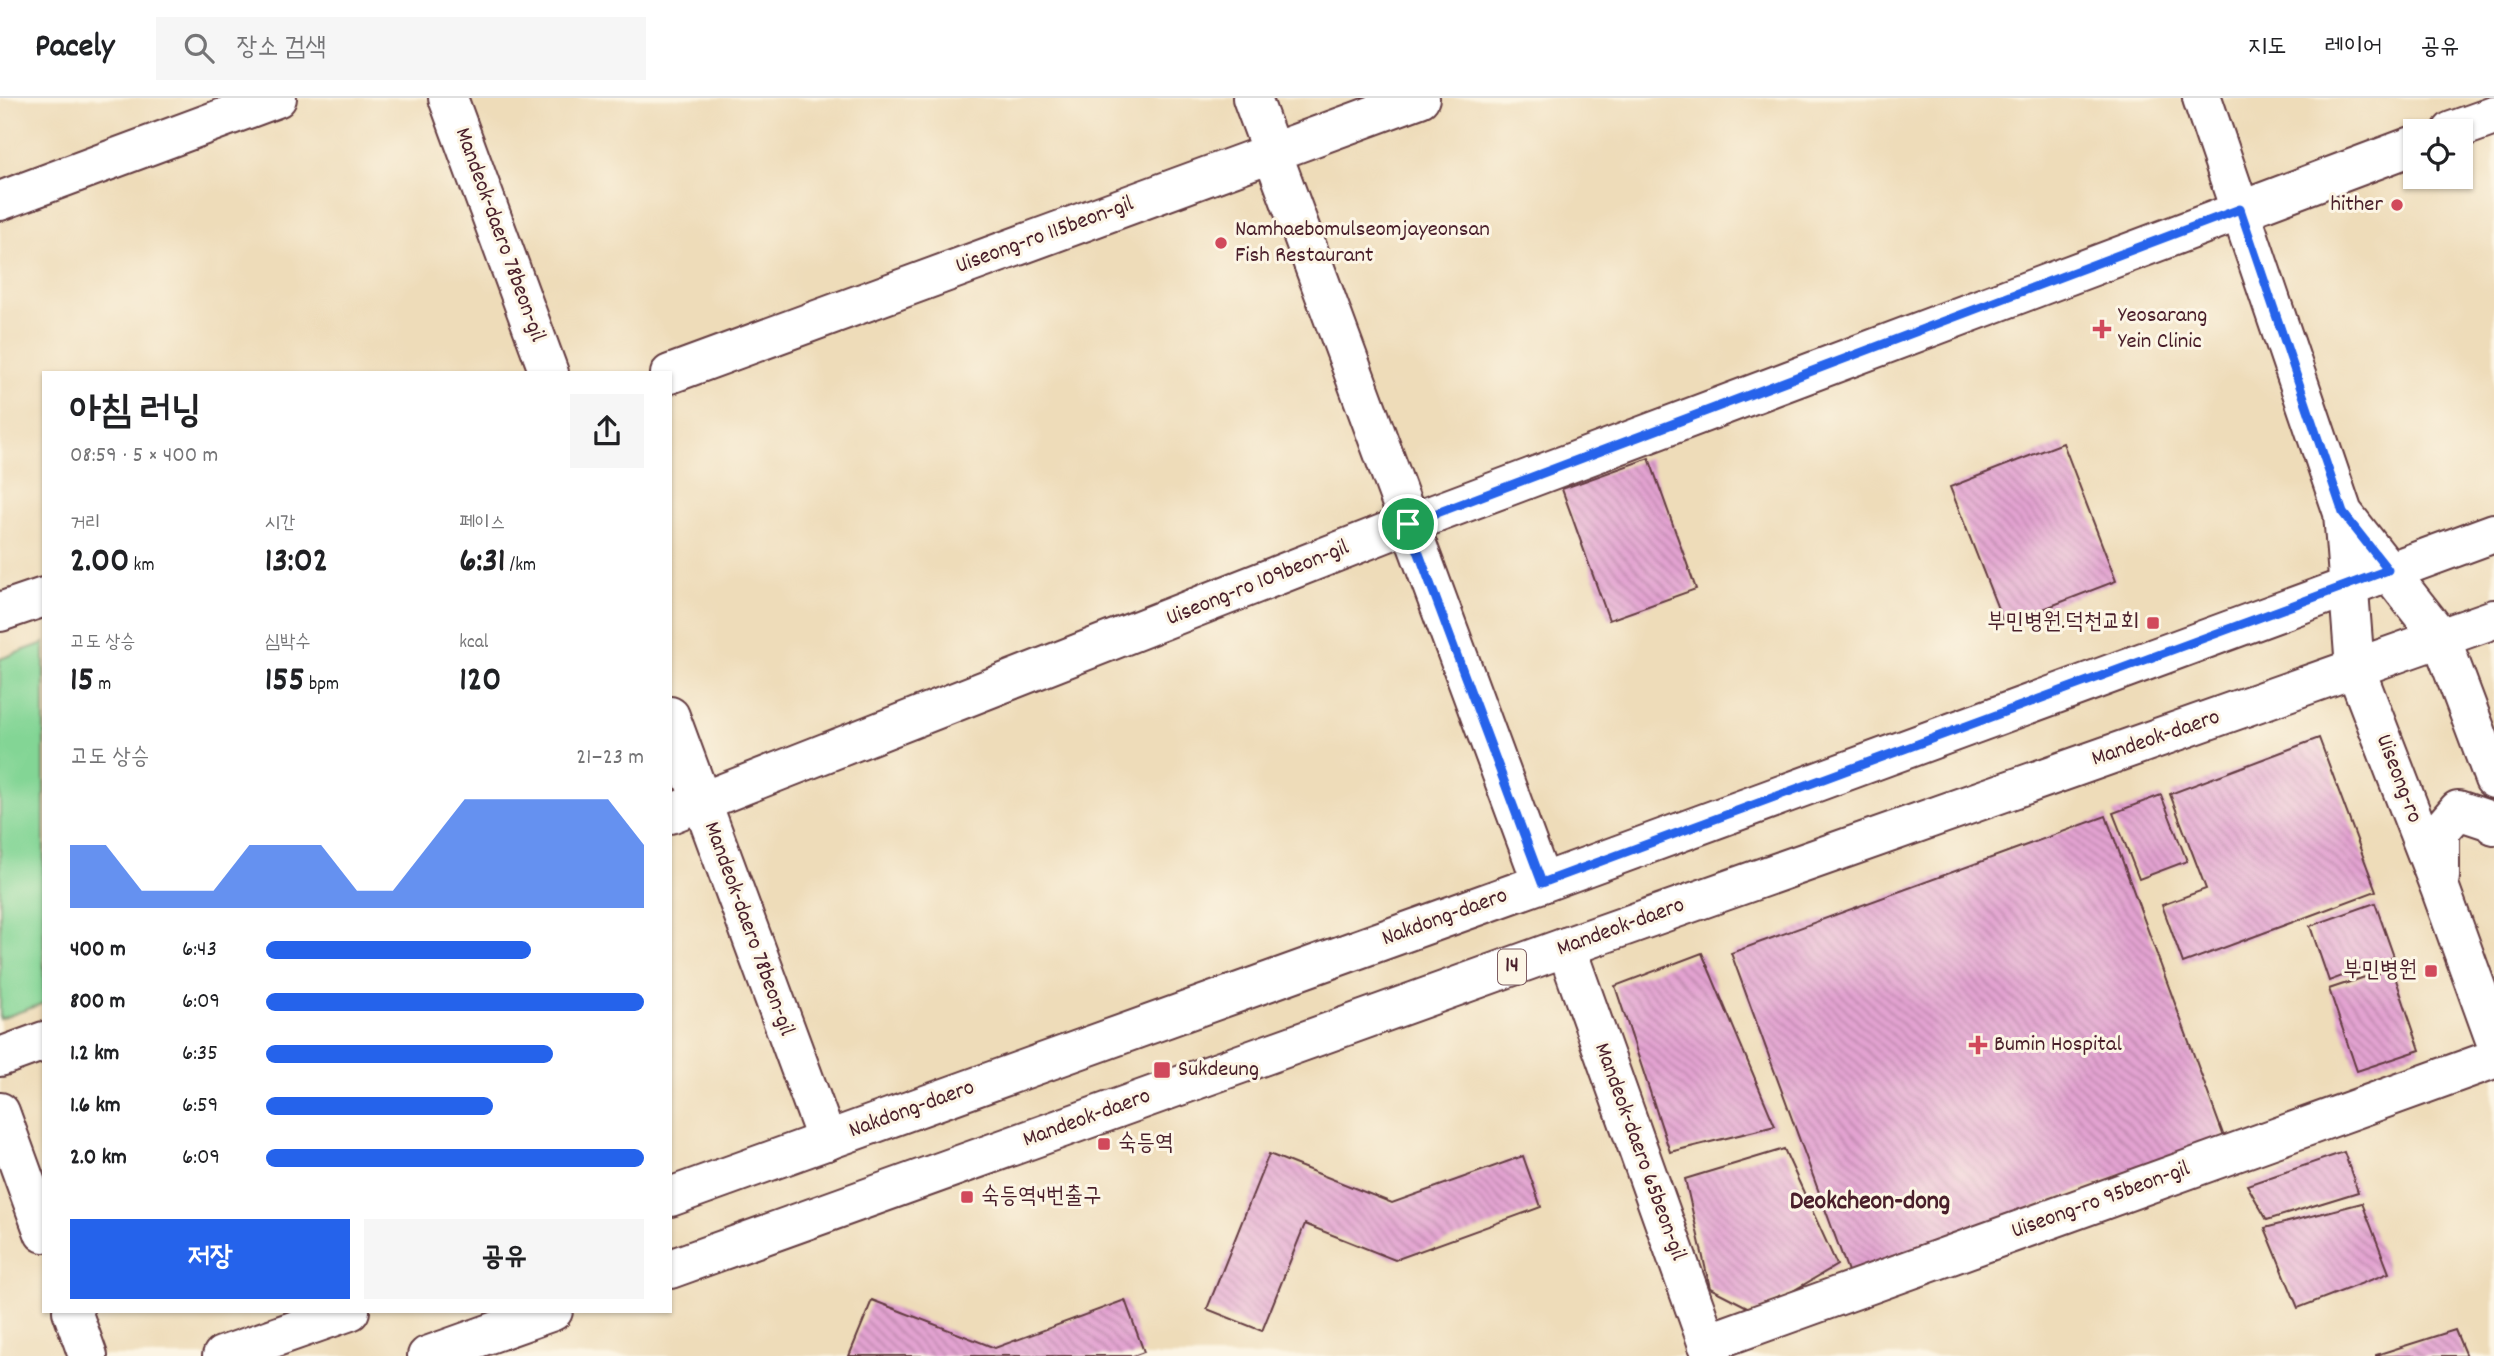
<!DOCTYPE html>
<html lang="ko">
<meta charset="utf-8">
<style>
:root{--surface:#fff;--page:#f6f6f6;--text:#202124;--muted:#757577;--line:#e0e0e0;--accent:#2563eb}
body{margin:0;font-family:Dekko,"Poor Story",sans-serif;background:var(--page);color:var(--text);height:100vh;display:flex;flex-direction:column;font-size:26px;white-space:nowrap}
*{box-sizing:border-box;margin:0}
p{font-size:23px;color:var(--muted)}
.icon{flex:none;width:38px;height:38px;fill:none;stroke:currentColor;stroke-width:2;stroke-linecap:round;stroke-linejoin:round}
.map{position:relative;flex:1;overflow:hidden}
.panel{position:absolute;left:42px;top:273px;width:630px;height:942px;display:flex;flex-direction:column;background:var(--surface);border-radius:0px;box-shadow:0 2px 5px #0004}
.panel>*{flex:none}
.controls{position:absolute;left:2403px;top:21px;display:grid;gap:14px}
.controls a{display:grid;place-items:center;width:70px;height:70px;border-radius:0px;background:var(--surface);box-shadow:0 2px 5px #0004;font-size:35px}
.pin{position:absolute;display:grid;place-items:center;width:60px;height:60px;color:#fff;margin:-30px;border:4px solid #fff;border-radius:50%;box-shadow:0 2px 7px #0007}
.round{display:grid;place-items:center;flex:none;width:74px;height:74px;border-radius:0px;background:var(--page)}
.headline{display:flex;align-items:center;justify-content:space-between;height:119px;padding:0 28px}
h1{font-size:38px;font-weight:700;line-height:52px}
.metrics{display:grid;grid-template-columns:repeat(3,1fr);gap:10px;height:119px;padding:7px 28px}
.metrics div{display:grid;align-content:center}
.metrics b{font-size:35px;font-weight:700}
.metrics small{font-size:19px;font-weight:400}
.metrics p{font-size:19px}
.chart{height:196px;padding:14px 28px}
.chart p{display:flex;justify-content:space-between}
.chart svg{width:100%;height:126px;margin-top:7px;fill:var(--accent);opacity:.7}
.action{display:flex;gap:14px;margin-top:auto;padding:14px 28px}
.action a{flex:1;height:80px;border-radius:0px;background:var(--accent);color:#fff;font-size:28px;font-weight:700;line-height:80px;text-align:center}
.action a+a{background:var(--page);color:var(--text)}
ul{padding:0 28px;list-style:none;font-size:23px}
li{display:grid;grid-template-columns:112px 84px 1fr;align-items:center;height:52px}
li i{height:18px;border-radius:9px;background:var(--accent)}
header{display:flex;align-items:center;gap:42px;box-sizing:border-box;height:98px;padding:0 35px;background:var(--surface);border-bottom:2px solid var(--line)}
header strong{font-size:33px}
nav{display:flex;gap:38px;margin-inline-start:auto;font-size:24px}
.search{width:490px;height:63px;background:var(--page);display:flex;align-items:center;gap:18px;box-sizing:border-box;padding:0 24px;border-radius:0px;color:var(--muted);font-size:26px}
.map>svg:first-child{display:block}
.park{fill:#83d595;stroke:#667a60;stroke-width:2}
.building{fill:url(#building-back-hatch)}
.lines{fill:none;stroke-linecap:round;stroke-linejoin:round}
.minor-casing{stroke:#633b40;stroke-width:42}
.secondary-casing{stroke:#633b40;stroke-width:42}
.primary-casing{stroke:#633b40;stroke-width:42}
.minor{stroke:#fff;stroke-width:38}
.secondary{stroke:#fff;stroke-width:38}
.primary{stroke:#fff;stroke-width:38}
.route-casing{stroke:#fff;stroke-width:14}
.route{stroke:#2563eb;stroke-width:9}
.poi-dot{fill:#d1495b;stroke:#fcf5e5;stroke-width:2.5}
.labels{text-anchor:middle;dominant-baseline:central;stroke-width:6;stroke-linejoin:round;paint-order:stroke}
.shield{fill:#fcf5e5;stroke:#7f5f63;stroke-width:2}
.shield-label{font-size:21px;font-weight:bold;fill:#4a1f2b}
.poi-label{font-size:23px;fill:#4a1f2b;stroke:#fcf5e5;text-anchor:start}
.street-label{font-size:23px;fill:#4a1f2b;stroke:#fcf5e5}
.quarter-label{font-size:26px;font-weight:bold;fill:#4a1f2b;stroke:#fcf5e5}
</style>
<header>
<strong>Pacely</strong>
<div class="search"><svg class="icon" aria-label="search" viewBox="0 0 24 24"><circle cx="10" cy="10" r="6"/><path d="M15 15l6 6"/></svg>장소 검색</div>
<nav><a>지도</a><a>레이어</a><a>공유</a></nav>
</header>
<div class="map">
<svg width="2494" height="1258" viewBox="0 0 2494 1258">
<defs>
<pattern id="building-back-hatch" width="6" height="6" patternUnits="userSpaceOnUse" patternTransform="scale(1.75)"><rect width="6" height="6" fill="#e3a3d1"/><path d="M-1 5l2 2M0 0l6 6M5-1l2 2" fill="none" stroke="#ba84aa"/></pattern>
</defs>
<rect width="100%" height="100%" fill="#fcf5e5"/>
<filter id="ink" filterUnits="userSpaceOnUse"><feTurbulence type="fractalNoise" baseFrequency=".0143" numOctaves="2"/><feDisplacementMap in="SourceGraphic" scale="14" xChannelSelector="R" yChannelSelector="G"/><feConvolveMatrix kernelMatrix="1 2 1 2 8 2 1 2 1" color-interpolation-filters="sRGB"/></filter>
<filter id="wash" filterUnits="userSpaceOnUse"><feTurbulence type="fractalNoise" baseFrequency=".00686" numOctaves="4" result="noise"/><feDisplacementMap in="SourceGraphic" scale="28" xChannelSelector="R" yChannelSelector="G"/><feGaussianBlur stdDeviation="1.57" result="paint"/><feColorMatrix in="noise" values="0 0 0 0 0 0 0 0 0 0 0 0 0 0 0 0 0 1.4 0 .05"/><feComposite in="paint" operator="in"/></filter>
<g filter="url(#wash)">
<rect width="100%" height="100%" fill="#eedcb9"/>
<path class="park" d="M 44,545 L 44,905 L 0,921 L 0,561 Z"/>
<g id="blocks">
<path class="building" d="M 2063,345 L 2116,483 L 2004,526 L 1950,389 Z
M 1649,360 L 1696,491 L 1609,522 L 1562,391 Z
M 2319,640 L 2376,793 L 2183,865 L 2162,807 L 2206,791 L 2170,696 Z
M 2161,697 L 2187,763 L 2139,781 L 2113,715 Z
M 2106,718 L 2224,1039 L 1849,1176 L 1731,855 Z
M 2375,805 L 2394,859 L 2329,883 L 2310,828 Z
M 1702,855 L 1775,1028 L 1670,1054 L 1615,888 Z
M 2392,870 L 2420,952 L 2357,973 L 2329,891 Z
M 1784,1051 L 1837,1167 L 1757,1214 L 1710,1190 L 1685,1081 Z
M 2344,1054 L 2358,1094 L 2267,1122 L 2247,1087 Z
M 1269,1056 L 1392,1105 L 1523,1058 L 1541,1109 L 1395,1162 L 1305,1126 L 1262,1233 L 1207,1211 Z
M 2362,1105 L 2389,1175 L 2298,1210 L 2265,1130 Z
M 872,1202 L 995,1250 L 1125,1202 L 1144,1254 L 1133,1258 L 849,1258 Z
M 2455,1232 L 2466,1258 L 2376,1258 L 2376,1257 Z"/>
</g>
</g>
<g filter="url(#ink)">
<use href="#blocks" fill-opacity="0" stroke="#633b40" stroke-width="2"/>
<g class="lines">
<defs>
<path id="minor" d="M 448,0 L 549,275
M 1252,0 L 1542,785
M 2452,33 L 2494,18
M 0,103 L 277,0
M 670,276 L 1420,0
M 0,514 L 44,499
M 670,618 L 827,1043
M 670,716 L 1408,426 L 2415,47
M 1566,849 L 1712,1258
M 0,959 L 44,943
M 0,1014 L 44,1135
M 72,1213 L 88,1258
M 1707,1245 L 2494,961"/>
<path id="secondary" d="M 2202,0 L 2343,415 L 2355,570 L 2440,790 L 2494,939
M 2343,415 L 2441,540 L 2494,681
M 2440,779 L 2440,733 L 2458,712 L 2491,723 L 2494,727"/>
<path id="primary" d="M 670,1099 L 1542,785 L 2494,435
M 670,1171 L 1566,849 L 2494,521
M 222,1258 L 350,1213
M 427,1258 L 553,1213"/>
</defs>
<use href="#minor" class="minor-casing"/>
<use href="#secondary" class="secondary-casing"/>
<use href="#primary" class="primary-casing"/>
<use href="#minor" class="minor"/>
<use href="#secondary" class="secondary"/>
<use href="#primary" class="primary"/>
</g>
</g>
<g class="lines" filter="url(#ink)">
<defs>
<path id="route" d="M 2240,111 L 2343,415 L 2388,472 L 1542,785 L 1408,426 Z"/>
</defs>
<use href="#route" class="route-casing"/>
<use href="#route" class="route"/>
</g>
<g class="poi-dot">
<circle cx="2397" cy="107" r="7"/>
<circle cx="1221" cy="145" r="7"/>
<path d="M2098.5 220.5h7v7h7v7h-7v7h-7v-7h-7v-7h7z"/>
<rect x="2146" y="518" width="14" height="14" rx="3.5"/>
<rect x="2424" y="866" width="14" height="14" rx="3.5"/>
<path d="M1974.5 936.5h7v7h7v7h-7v7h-7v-7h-7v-7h7z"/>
<rect x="1153" y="963" width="18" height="18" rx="3.5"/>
<rect x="1097" y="1039" width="14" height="14" rx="3.5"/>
<rect x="960" y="1092" width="14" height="14" rx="3.5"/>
</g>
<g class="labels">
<rect class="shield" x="1498" y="851.5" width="28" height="35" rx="5"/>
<g class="shield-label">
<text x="1512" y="869">14</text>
</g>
<g class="poi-label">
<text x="2383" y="107" text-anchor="end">hither</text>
<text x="1235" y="132">Namhaebomulseomjayeonsan<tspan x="1235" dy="26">Fish Restaurant</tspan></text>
<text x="2118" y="218">Yeosarang<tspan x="2118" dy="26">Yein Clinic</tspan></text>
<text x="2139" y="525" text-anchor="end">부민병원.덕천교회</text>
<text x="2417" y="873" text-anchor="end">부민병원</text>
<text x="1994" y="947">Bumin Hospital</text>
<text x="1178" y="972">Sukdeung</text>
<text x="1118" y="1046">숙등역</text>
<text x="981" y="1099">숙등역4번출구</text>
</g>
<g class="street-label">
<text transform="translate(499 137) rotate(70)">Mandeok-daero 78beon-gil</text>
<text transform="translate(1045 138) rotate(-20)">Uiseong-ro 115beon-gil</text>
<text transform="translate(1258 486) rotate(-22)">Uiseong-ro 109beon-gil</text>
<text transform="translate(2156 641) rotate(-19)">Mandeok-daero</text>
<text transform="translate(2398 681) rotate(69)">Uiseong-ro</text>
<text transform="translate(1445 820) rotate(-20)">Nakdong-daero</text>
<text transform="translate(1621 830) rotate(-20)">Mandeok-daero</text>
<text transform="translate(748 831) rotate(70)">Mandeok-daero 78beon-gil</text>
<text transform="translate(912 1012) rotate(-20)">Nakdong-daero</text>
<text transform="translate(1087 1021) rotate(-20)">Mandeok-daero</text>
<text transform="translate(1639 1054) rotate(70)">Mandeok-daero 65beon-gil</text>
<text transform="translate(2101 1103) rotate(-20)">Uiseong-ro 95beon-gil</text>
</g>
<g class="quarter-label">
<text x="1870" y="1104">Deokcheon-dong</text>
</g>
</g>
</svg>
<div class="controls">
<a><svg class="icon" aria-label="locate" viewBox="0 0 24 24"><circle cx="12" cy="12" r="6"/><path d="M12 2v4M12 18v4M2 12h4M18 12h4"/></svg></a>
</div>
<div class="pin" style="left:1408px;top:426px;background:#1e9e55"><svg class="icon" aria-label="arrive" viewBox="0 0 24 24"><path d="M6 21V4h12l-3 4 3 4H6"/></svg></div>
<section class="panel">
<div class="headline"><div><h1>아침 러닝</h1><p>08:59 · 5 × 400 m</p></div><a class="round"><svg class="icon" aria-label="share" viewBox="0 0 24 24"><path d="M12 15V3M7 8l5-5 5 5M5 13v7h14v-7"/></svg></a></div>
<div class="metrics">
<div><p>거리</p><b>2.00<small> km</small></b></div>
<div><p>시간</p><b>13:02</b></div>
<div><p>페이스</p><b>6:31<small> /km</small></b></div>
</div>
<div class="metrics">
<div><p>고도 상승</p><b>15<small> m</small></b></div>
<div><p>심박수</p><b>155<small> bpm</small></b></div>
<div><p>kcal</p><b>120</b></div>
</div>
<div class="chart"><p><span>고도 상승</span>21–23 m</p>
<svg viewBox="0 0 160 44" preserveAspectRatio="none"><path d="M0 44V22L10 22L20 38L30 38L40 38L50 22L60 22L70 22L80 38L90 38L100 22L110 6L120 6L130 6L140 6L150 6L160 22V44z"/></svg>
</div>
<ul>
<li><b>400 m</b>6:43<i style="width:70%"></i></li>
<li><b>800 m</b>6:09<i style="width:100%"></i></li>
<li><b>1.2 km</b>6:35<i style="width:76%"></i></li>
<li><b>1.6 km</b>6:59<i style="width:60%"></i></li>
<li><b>2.0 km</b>6:09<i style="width:100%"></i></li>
</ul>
<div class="action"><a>저장</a><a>공유</a></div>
</section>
</div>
